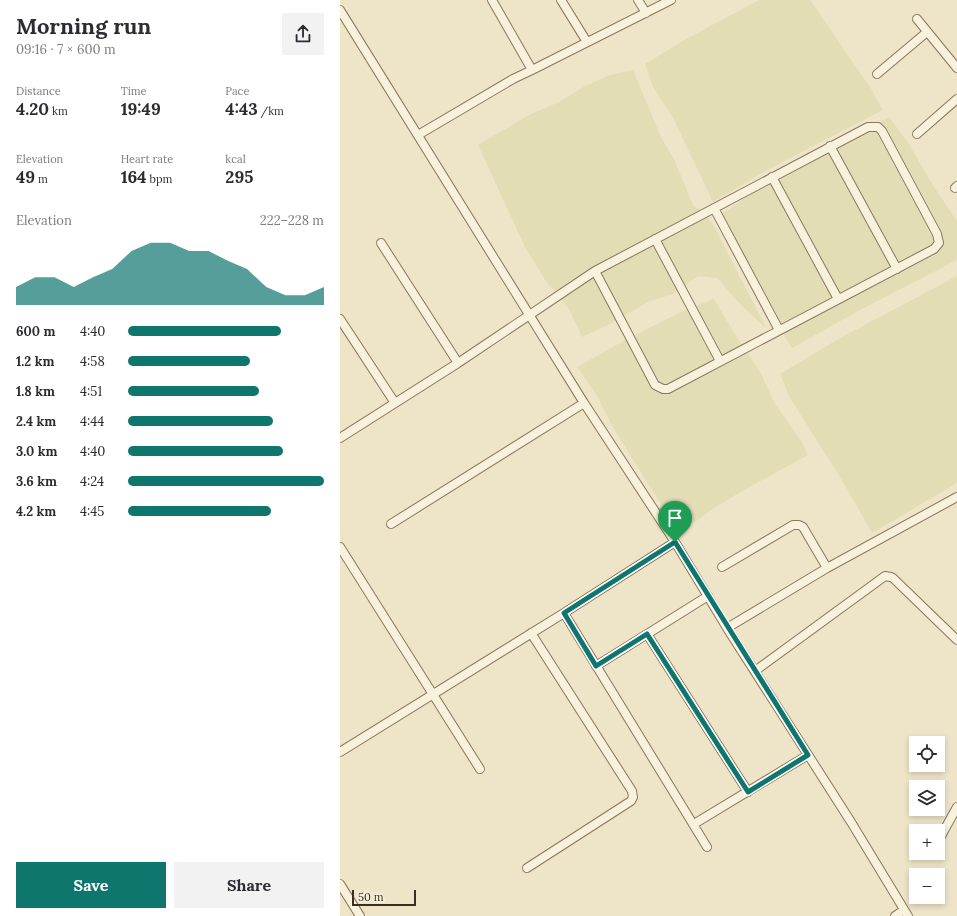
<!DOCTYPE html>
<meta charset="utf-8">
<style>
:root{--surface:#fff;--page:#f2f2f3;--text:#2b2b33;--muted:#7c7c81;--accent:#0f766e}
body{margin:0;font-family:Lora,serif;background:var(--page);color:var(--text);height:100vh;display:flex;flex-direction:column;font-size:15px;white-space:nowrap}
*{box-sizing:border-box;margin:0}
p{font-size:13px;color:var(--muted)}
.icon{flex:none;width:22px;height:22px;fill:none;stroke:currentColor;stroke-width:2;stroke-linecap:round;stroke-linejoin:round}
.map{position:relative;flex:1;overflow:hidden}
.details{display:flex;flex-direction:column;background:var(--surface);width:340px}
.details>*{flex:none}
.fabs{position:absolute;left:569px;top:736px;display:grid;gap:8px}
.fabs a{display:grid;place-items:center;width:36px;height:36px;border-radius:0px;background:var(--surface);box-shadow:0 2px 6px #0003;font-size:20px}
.scale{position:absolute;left:12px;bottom:10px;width:64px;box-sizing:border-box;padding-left:4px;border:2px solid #3a2e21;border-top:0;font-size:11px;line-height:14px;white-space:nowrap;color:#3a2e21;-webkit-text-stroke:3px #f5eed8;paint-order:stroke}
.pin{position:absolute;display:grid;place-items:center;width:34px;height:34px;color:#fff;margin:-41px -17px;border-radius:50% 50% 50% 0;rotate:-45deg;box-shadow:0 0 4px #0007}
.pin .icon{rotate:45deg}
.round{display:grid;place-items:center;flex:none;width:42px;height:42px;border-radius:0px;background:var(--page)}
.summary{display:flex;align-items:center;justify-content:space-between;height:68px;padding:0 16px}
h1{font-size:22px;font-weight:800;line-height:30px}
.stats{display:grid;grid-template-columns:repeat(3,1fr);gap:6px;height:68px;padding:4px 16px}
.stats div{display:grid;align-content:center}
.stats b{font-size:17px;font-weight:800}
.stats small{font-size:11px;font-weight:400}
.stats p{font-size:11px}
.chart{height:112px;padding:8px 16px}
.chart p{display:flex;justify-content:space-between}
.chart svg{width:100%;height:72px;margin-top:4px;fill:var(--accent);opacity:.7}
.cta{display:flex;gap:8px;margin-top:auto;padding:8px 16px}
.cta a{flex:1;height:46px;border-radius:0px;background:var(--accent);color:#fff;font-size:16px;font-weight:800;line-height:46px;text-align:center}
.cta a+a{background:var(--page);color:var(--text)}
ul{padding:0 16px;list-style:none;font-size:13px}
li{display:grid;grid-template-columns:64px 48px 1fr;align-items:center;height:30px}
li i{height:10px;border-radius:5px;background:var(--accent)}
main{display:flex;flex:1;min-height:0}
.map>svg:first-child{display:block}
.farmland{fill:#e3ddb6}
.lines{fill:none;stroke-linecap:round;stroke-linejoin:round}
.minor-casing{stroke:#8a765d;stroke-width:10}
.minor{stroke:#f8f1dc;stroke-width:8}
.route-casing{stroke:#fff;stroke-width:8}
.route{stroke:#0f766e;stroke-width:5}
</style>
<main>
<section class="details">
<div class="summary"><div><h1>Morning run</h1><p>09:16 · 7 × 600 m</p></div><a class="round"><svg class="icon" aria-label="share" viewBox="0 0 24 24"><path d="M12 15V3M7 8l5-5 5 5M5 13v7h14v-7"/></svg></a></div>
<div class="stats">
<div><p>Distance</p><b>4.20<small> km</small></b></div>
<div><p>Time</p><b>19:49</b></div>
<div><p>Pace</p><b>4:43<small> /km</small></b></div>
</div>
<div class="stats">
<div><p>Elevation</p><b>49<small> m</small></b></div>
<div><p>Heart rate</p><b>164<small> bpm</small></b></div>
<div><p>kcal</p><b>295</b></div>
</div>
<div class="chart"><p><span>Elevation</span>222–228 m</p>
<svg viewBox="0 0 160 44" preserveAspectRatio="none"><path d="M0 44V33L10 27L20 27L30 33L40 27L50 22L60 11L70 6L80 6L90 11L100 11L110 17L120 22L130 33L140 38L150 38L160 33V44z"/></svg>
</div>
<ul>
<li><b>600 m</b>4:40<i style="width:78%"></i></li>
<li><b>1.2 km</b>4:58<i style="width:62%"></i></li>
<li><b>1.8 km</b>4:51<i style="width:67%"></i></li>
<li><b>2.4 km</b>4:44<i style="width:74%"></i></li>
<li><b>3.0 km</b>4:40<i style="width:79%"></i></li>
<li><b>3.6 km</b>4:24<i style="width:100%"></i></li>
<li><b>4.2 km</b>4:45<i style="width:73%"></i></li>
</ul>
<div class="cta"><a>Save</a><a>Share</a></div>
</section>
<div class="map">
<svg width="617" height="916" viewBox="0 0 617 916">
<rect width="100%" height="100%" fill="#eee4c8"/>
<path class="farmland" d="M 419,0 L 470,0 L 532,90 L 543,110 L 427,170 L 373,202 L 333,118 L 312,85 L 305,64 L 346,39 Z
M 293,70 L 321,137 L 334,159 L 353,205 L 364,212 L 375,228 L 426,328 L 402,306 L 377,278 L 358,276 L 333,294 L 308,302 L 268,325 L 242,337 L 229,309 L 205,280 L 185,247 L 138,145 L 189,115 L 219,102 L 245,86 L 270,75 Z
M 549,117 L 567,141 L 594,187 L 617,221 L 617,260 L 522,309 L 452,348 L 409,277 L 382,214 L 411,194 Z
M 617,276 L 617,483 L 532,533 L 506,487 L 449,396 L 440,374 L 500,338 Z
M 373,298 L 400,342 L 420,372 L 435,404 L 461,441 L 468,455 L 404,490 L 374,508 L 358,520 L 338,531 L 275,431 L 256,394 L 237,367 L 289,338 L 345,310 L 369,301 Z"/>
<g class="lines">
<defs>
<path id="minor" d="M 221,0 L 247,42
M 298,0 L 306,13
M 0,10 L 244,403 L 335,542 L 387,628 L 511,822 L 568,916
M 577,19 L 617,68
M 192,70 L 331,0
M 537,74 L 587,32
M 577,134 L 617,99
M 78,135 L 173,79 L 192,70 L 152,0
M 490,146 L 557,269
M 432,177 L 498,299
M 615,188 L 617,186
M 374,208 L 439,330
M 315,239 L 380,361
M 41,243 L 118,363
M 0,319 L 55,403
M 0,438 L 118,363 L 255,271 L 528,127 L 538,127 L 542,131 L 597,234 L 599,243 L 594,249 L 328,389 L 323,389 L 315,385 L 255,271
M 51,524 L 244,403
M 0,547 L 140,769
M 382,567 L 453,525 L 459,525 L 463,527 L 487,568
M 224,613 L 367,847
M 387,628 L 487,568 L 617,497
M 307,634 L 408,792
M 256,666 L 368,596
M 415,671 L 545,576 L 551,577 L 553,578 L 617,640
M 0,752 L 224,613 L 335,542
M 354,824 L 468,755
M 601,836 L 617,807
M 187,868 L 291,801 L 293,797 L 292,791 L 191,633
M 0,884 L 20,916
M 555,916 L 564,910"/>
</defs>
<use href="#minor" class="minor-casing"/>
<use href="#minor" class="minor"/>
</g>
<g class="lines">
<defs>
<path id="route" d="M 335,542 L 468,755 L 408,792 L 307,634 L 256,666 L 224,613 Z"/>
</defs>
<use href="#route" class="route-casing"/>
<use href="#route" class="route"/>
</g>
</svg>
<div class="fabs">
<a><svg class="icon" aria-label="locate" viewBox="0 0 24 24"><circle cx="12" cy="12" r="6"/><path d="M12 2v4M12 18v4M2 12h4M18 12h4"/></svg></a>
<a><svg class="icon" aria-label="layers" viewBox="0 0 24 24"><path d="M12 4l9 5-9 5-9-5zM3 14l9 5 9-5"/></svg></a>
<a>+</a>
<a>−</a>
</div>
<div class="scale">50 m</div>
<div class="pin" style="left:335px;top:542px;background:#1e9e55"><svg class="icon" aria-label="arrive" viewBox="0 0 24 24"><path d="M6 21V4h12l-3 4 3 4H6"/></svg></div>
</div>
</main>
